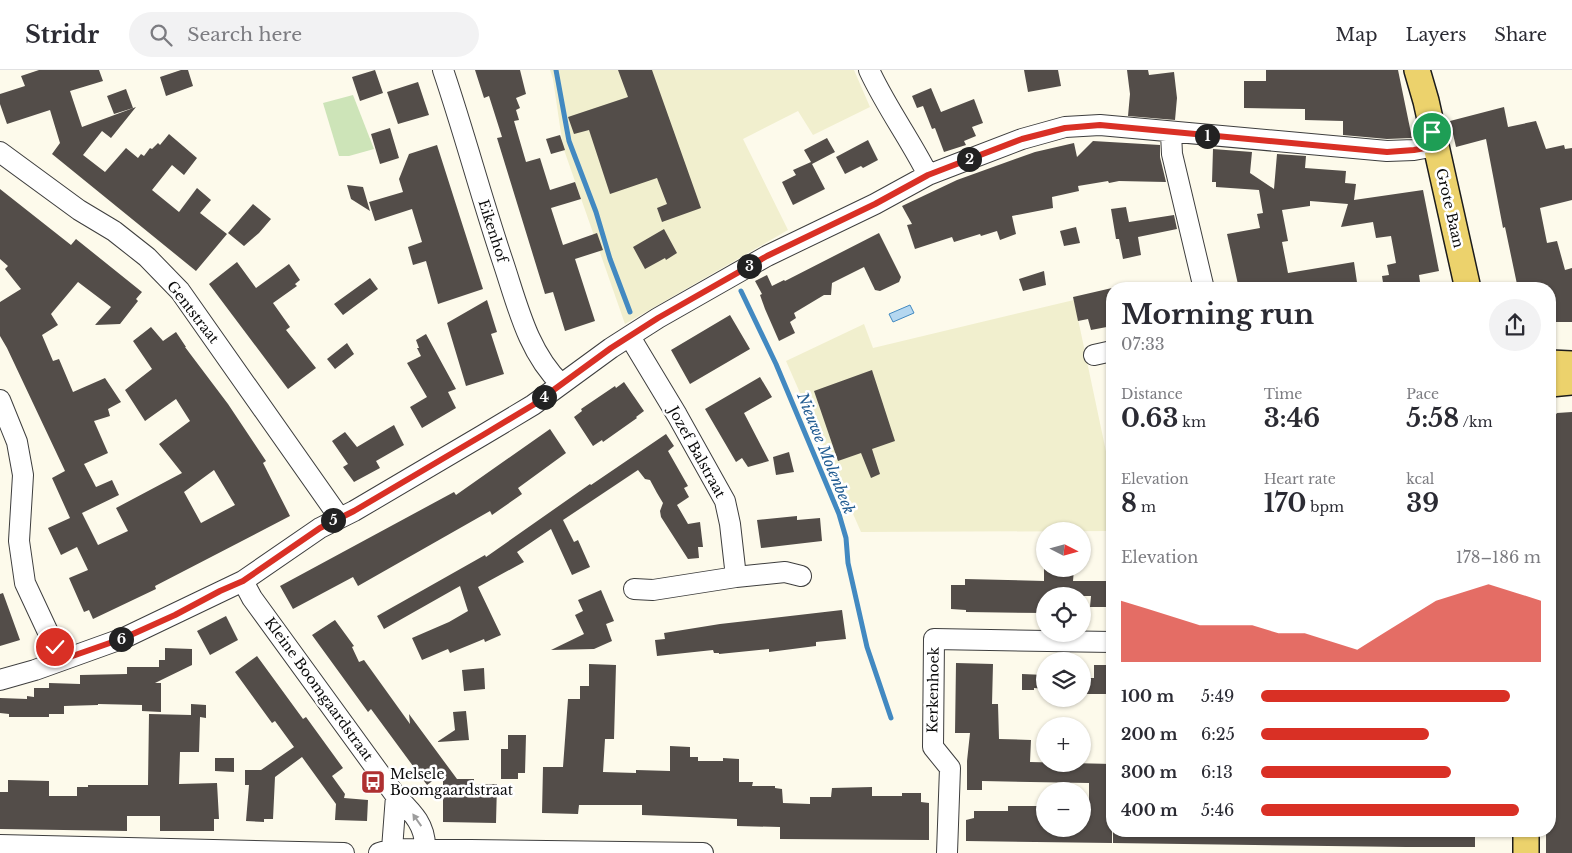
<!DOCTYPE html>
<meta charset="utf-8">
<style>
:root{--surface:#fff;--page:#f2f2f3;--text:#2b2b33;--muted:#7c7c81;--line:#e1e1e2;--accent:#d93025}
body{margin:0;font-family:"Libre Baskerville",serif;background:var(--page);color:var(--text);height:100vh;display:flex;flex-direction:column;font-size:19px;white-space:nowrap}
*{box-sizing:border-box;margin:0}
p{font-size:16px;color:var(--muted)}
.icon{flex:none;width:28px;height:28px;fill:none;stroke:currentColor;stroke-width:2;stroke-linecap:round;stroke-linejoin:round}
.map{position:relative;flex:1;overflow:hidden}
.side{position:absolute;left:1106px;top:212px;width:450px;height:555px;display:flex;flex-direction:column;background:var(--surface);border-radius:20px;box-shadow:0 1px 4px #0004}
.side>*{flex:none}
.needle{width:32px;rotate:96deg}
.buttons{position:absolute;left:1036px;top:452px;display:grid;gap:10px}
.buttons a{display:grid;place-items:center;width:55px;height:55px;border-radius:50%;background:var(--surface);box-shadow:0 1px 4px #0004;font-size:25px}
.pin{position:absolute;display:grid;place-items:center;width:42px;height:42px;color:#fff;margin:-21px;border:2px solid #fff;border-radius:50%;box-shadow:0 1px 5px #0007}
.km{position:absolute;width:25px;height:25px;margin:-12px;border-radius:50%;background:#222;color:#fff;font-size:14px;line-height:25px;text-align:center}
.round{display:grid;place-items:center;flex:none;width:52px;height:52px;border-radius:26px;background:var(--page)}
.summary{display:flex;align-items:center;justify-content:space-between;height:85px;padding:0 15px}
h1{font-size:28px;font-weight:700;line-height:38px}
.stats{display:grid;grid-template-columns:repeat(3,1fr);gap:8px;height:85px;padding:5px 15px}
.stats div{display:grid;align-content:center}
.stats b{font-size:25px;font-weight:700}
.stats small{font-size:14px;font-weight:400}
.stats p{font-size:14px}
.chart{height:140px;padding:10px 15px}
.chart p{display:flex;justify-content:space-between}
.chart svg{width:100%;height:90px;margin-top:5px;fill:var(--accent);opacity:.7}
ul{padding:0 15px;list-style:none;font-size:16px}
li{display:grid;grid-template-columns:80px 60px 1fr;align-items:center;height:38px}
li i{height:12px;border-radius:6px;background:var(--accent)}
header{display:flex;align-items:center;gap:30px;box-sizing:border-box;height:70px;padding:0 25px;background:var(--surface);border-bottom:1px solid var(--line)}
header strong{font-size:24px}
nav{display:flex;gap:28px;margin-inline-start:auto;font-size:18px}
.search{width:350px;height:45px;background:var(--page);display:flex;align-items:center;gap:12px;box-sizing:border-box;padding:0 18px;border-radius:28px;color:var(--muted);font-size:19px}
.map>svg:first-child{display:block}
.farmland{fill:#f1efce}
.green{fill:#cde4b8}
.water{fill:#b4d7f0;stroke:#4289c1}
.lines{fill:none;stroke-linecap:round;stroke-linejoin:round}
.stream{stroke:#4289c1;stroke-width:5}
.building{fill:#534d49;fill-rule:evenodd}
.minor-casing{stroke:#3e3e3e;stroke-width:22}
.major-casing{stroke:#1c1c1c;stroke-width:28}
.minor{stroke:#fff;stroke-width:20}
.major{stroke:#ecd26c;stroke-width:25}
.oneway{fill:#9d9d9d}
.route-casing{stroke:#fff;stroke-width:10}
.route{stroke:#d93025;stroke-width:6}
.labels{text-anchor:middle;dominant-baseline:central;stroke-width:5;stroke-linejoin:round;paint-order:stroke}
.street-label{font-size:14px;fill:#0b0b0b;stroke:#fff}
.poi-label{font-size:14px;fill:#0b0b0b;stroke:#fff;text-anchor:start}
.water-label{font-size:15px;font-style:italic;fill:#205b91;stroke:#fff}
</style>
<header>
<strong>Stridr</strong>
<div class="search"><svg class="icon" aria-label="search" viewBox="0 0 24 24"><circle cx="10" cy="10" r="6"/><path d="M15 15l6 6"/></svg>Search here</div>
<nav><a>Map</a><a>Layers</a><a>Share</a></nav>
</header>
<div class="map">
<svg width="1572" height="783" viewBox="0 0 1572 783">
<rect width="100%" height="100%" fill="#fdfaeb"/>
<path class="farmland" d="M 550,0 L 854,0 L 870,37 L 813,65 L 798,41 L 743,69 L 788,160 L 625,254 L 563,77 L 553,9 Z
M 1074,230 L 1112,410 L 1112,461 L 861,462 L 786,291 L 864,254 L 873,278 Z"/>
<path class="green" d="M 353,25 L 374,79 L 349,86 L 339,86 L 323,33 Z"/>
<path class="water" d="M 910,235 L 914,243 L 893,252 L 889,244 Z"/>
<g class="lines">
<path class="stream" d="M 556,0 L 569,71 L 596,142 L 610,189 L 630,242
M 741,221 L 776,294 L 839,444 L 846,468 L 848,493 L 867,577 L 891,648"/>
</g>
<path class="building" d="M 39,0 L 99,0 L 103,11 L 70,21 L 82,57 L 136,37 L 111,68 L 102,61 L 83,85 L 105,102 L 126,78 L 138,88 L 141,84 L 144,86 L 150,78 L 152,79 L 158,73 L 160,75 L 169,64 L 197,88 L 184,105 L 172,95 L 152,120 L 179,142 L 197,118 L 211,130 L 200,143 L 227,164 L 196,201 L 52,84 L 60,73 L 50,40 L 7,54 L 0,34 L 0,24 L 25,16 L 21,6 Z
M 181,0 L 188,0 L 193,16 L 166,26 L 160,7 Z
M 375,0 L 383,23 L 360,31 L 352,7 Z
M 475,0 L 520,0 L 526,24 L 516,28 L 520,38 L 516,40 L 519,50 L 514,51 L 526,92 L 540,88 L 550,120 L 575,112 L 581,129 L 551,138 L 563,175 L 597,163 L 603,180 L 575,189 L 595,251 L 565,261 L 553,222 L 545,224 L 497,68 L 502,67 L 489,26 L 484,28 Z
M 618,0 L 652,0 L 701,138 L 662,152 L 657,138 L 667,134 L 657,108 L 610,124 L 589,60 L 574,64 L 568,47 L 628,27 Z
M 1024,0 L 1058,0 L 1061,16 L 1028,22 Z
M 1127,0 L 1148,0 L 1149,5 L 1174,2 L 1177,28 L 1175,50 L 1128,46 L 1130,24 Z
M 1266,0 L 1398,0 L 1412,68 L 1387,69 L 1343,65 L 1343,51 L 1305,50 L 1305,39 L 1244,38 L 1244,11 L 1266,11 Z
M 418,12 L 429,45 L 398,54 L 387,22 Z
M 931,18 L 941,42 L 974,29 L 983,53 L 972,57 L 976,66 L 964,71 L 966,75 L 944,82 L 935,58 L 932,59 L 923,36 L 917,38 L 912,26 Z
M 126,19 L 133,38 L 114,44 L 107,26 Z
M 1504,37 L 1508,57 L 1536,51 L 1546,79 L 1564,75 L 1565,79 L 1572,78 L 1572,130 L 1540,138 L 1547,173 L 1557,171 L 1565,200 L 1572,198 L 1572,252 L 1550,252 L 1550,219 L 1518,219 L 1505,157 L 1503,158 L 1486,69 L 1456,77 L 1450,51 Z
M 390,58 L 399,88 L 380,94 L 371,64 Z
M 560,65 L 565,80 L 551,84 L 546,69 Z
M 827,68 L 835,82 L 812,94 L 825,119 L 793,135 L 782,112 L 796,105 L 793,100 L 811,92 L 804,80 Z
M 868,70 L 878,90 L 863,98 L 861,96 L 845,104 L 836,87 Z
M 1093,71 L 1160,75 L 1160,87 L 1166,112 L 1119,111 L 1109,113 L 1108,111 L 1078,116 L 1079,121 L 1052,127 L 1053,138 L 1012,146 L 1016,164 L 1000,170 L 997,161 L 981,166 L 980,164 L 954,172 L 952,167 L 915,179 L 907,155 L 912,154 L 902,136 L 957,110 L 1035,82 L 1074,73 L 1077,87 Z
M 437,75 L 483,219 L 438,234 L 426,191 L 413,195 L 408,177 L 422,172 L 412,139 L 375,151 L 369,132 L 403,122 L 399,109 L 409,84 Z
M 1213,79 L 1252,82 L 1250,103 L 1274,119 L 1277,84 L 1306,86 L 1305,98 L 1346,101 L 1345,113 L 1356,114 L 1354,130 L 1423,120 L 1439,201 L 1419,205 L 1421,219 L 1384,219 L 1382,206 L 1389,205 L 1387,195 L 1396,193 L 1391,166 L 1376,168 L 1373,152 L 1341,157 L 1348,134 L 1310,131 L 1310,136 L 1282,140 L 1288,171 L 1282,172 L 1288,203 L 1354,192 L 1358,219 L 1239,219 L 1227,164 L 1260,158 L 1257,144 L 1263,143 L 1259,120 L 1216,117 L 1216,112 L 1212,112 Z
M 347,115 L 363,117 L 370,141 L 351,129 Z
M 0,119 L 71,175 L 76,169 L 142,222 L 136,229 L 138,231 L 120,254 L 95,255 L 111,237 L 78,212 L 51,244 L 58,255 L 42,265 L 53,291 L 59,289 L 73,322 L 105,308 L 121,332 L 108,339 L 110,346 L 94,351 L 108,383 L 84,394 L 96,417 L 112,410 L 119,425 L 82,443 L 98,475 L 128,461 L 116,438 L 182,403 L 159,374 L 190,351 L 176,329 L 145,351 L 125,320 L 152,299 L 133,271 L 151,257 L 163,271 L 176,262 L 186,277 L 185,277 L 228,334 L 266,391 L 263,393 L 290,446 L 155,516 L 156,519 L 93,549 L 89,540 L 84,542 L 69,508 L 88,500 L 77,477 L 61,485 L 48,458 L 70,448 L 52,408 L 65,401 L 7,278 L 0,266 L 0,232 L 21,219 L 5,199 L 8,196 L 0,189 ZM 214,400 L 235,435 L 201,453 L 184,422 Z
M 253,134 L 271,149 L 259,163 L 244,176 L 228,163 Z
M 1126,137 L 1129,152 L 1174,145 L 1177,159 L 1138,167 L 1141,185 L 1123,189 L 1119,169 L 1116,169 L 1111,139 Z
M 1076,157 L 1080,173 L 1064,176 L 1060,161 Z
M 664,159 L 677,183 L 666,190 L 665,188 L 645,199 L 633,177 Z
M 879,163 L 901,207 L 899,212 L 880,221 L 875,220 L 864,197 L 832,213 L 831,225 L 824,225 L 794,243 L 796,248 L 790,252 L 795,263 L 779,271 L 765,239 L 760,225 L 762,224 L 755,211 L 767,205 L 772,216 L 784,210 L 785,211 Z
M 237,192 L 256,218 L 289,194 L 300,210 L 295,214 L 297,216 L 273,233 L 290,257 L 286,260 L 316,298 L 288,319 L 209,214 Z
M 1044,201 L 1046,215 L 1023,221 L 1019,209 Z
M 370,208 L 378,219 L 343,245 L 334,234 Z
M 1112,218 L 1112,256 L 1091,260 L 1088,249 L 1078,251 L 1073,227 Z
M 487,230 L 497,262 L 491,264 L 504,304 L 466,316 L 447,253 Z
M 730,245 L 750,279 L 690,314 L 671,280 Z
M 426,264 L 456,319 L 448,322 L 456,338 L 422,358 L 410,337 L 427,327 L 407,293 L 421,286 L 417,278 L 419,278 L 416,270 Z
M 347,273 L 354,284 L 335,299 L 327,289 Z
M 872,300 L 895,371 L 872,379 L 880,404 L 871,408 L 861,383 L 838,391 L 814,321 Z
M 760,307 L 772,327 L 744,343 L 769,391 L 748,397 L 742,388 L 736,392 L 705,339 Z
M 624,312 L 644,341 L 636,347 L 637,348 L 603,372 L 602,370 L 593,376 L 574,347 L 582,341 L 581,339 L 615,316 L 616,318 Z
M 1572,342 L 1572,783 L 1546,783 L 1546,761 L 1550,761 L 1550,399 L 1555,399 L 1550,376 L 1550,352 L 1557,343 Z
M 394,355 L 404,375 L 376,391 L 380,398 L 354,412 L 343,397 L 348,394 L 332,371 L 345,362 L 357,377 Z
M 550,359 L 566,383 L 518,418 L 522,424 L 492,445 L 490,441 L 358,516 L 353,507 L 293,539 L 280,516 L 454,422 L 456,425 Z
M 666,364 L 674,376 L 668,381 L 688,416 L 684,418 L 689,427 L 677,435 L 688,454 L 700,452 L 703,477 L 698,477 L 699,488 L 688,489 L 661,447 L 660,441 L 663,433 L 657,423 L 650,410 L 645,409 L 638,400 L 563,450 L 574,472 L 578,470 L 590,497 L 572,505 L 551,459 L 517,482 L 524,492 L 478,517 L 501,565 L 485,572 L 484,569 L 450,583 L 448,579 L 422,590 L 412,568 L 449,552 L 468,541 L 460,516 L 384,559 L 377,546 L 485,485 L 486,487 L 590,414 L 591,415 Z
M 789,382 L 794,402 L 776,405 L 773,387 Z
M 797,446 L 797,450 L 820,448 L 822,471 L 761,478 L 757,450 Z
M 1044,499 L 1074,499 L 1073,511 L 1112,511 L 1112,537 L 1090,537 L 1091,526 L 1045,526 L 1045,543 L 966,542 L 966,540 L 951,539 L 951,515 L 965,515 L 965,509 L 1044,511 Z
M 601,520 L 614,551 L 606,554 L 612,571 L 594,579 L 551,580 L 584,564 L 575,545 L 583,541 L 578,530 Z
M 3,523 L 20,570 L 0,576 L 0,524 Z
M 842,540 L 846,569 L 816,572 L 816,576 L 769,582 L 769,579 L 719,584 L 719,583 L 714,583 L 713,580 L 657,586 L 655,570 L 665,569 L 664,563 L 720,554 Z
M 226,546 L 238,570 L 210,585 L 197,561 Z
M 335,550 L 354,576 L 352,577 L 359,592 L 364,590 L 410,654 L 409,644 L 457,709 L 474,709 L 474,715 L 497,714 L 496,753 L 443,752 L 443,703 L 427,715 L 371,639 L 368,642 L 312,565 Z
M 165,578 L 192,579 L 192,595 L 155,613 L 161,613 L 161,642 L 142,641 L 142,635 L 98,634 L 98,635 L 64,636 L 64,644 L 49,644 L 49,647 L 9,647 L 9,644 L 0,643 L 0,628 L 27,629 L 27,626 L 34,627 L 34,618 L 49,618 L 49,613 L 80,614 L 80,605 L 127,604 L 127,597 L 159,597 L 159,590 L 165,590 Z
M 257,586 L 303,649 L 306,647 L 343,698 L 332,706 L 345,724 L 344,728 L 368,730 L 367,751 L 335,750 L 336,734 L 302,687 L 275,707 L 273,749 L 264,749 L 264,752 L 246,751 L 249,715 L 245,715 L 245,700 L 261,700 L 294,677 L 275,651 L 272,653 L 235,602 Z
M 956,593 L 993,594 L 992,634 L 998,634 L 999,669 L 1031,670 L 1030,692 L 1112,694 L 1112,773 L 966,771 L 966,750 L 974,748 L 974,741 L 1008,741 L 1008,736 L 1045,736 L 1045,759 L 1082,759 L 1082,737 L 1089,737 L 1089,713 L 982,711 L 982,720 L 967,720 L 967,691 L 970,663 L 955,663 Z
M 589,594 L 616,595 L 614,669 L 605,669 L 603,702 L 636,703 L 636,700 L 670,701 L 670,676 L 690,677 L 690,687 L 698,687 L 698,691 L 723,691 L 723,688 L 739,689 L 739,712 L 753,712 L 752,716 L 775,716 L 775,718 L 782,719 L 783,733 L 810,734 L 810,727 L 831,727 L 832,718 L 872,717 L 872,726 L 902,726 L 902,723 L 921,723 L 921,732 L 929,733 L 929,770 L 780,769 L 780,757 L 737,756 L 737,749 L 642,745 L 642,735 L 579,735 L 578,744 L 542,743 L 543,697 L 563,697 L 568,629 L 580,629 L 580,616 L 589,616 Z
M 1094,595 L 1112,595 L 1112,624 L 1082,624 L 1082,608 L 1094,608 Z
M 484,598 L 485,619 L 464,621 L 462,600 Z
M 1022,604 L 1045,605 L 1045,619 L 1034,618 L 1034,620 L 1022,620 Z
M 191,634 L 206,635 L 206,648 L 200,647 L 199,682 L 180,682 L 179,714 L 217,713 L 219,749 L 214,749 L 214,761 L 160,761 L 160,746 L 127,746 L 127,761 L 0,759 L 0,722 L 8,722 L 8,710 L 49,711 L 49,726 L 77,726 L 77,717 L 88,717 L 88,715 L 148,715 L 149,644 L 191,645 Z
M 466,641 L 469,670 L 437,672 L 455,660 L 453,642 Z
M 508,665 L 526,665 L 525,703 L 518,703 L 518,709 L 501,709 L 501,679 L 508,679 Z
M 215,688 L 234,688 L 234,702 L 215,701 Z
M 1113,761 L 1475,761 L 1475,777 L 1406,777 L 1113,773 Z"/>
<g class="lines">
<defs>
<path id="minor" d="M 443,0 C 464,62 481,126 502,189 C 517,233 527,281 561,314
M 869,0 C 886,37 910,69 928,105
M 1171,63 L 1172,84 L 1204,219
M 0,82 L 79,140 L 114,161 L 147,187 L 180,221 L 339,447
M 630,267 L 677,345 L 725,431 L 730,454 L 736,507 L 653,520 L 634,519
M 1094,285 L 1112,281
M 0,330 L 17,372 L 23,405 L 19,471 L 25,513 L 61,590
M 736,507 L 785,502 L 801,506
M 243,511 L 252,528 L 396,726 C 412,742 426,755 425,779
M 0,610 L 35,600 L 124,568 L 243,511 L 320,458 L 354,441 L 483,365 L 533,335 L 611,278 L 658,248 L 767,186 L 875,134 L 928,105 L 954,95 L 1022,69 L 1065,57 L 1100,55 L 1387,81 L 1414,80 L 1436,76
M 0,775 L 344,783
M 392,779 L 396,726
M 379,783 L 392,779 L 703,783
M 947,783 L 950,698 L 933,677 L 934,569 L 1112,572"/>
<path id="major" d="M 1417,0 L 1426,31 L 1468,219
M 1550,293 L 1572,294
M 1550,314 L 1572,312
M 1526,761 L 1526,783"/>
</defs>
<use href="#minor" class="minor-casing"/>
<use href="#major" class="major-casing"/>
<use href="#minor" class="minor"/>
<use href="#major" class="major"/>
</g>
<defs><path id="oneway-solid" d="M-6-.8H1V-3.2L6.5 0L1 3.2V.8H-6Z" transform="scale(1.25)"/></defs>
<use class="oneway" href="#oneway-solid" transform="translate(417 750) rotate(-125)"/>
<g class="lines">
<defs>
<path id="route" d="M 55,577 L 61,590 L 124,568 L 175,545 L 220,521 L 243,511 L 320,458 L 354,441 L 483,365 L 533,335 L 611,278 L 658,248 L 767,186 L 875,134 L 928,105 L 954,95 L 1022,69 L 1065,58 L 1100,55 L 1387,82 L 1414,80 L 1436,76 L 1432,62"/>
</defs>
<use href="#route" class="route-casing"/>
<use href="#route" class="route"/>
</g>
<defs>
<symbol id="bus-square" viewBox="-11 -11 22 22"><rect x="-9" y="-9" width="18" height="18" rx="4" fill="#ae3031" stroke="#fff"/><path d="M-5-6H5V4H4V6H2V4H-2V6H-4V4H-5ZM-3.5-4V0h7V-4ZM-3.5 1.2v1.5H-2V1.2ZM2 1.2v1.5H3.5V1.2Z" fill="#fff"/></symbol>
</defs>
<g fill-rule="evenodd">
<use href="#bus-square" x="359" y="698" width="28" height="28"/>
</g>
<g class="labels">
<g class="street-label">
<text transform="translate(1450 138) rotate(77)">Grote Baan</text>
<text transform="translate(493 161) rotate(72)">Eikenhof</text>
<text transform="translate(193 242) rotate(52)">Gentstraat</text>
<text transform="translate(697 382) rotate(61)">Jozef Balstraat</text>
<text transform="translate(319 619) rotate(54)">Kleine Boomgaardstraat</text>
<text transform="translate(933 620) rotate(-89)">Kerkenhoek</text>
</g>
<g class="poi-label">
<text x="390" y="704">Melsele<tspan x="390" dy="16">Boomgaardstraat</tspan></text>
</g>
<g class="water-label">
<text transform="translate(826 383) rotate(68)">Nieuwe Molenbeek</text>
</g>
</g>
</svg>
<div class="buttons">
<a><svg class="needle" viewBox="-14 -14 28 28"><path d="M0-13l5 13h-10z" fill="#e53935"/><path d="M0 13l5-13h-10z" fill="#7c7c81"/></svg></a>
<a><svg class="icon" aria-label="locate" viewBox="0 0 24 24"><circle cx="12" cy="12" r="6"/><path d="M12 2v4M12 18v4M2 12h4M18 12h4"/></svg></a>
<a><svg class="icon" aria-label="layers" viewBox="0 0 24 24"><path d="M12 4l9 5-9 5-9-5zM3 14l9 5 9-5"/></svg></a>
<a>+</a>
<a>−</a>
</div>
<div class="pin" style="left:1432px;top:62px;background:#1e9e55"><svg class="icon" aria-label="arrive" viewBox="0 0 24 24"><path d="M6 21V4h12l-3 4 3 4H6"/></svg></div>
<div class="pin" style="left:55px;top:577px;background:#d93025"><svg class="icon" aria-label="check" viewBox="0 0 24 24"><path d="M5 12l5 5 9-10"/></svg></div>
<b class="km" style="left:1207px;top:66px">1</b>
<b class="km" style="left:969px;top:89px">2</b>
<b class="km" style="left:749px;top:196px">3</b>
<b class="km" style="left:544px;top:327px">4</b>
<b class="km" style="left:333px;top:450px">5</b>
<b class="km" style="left:121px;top:569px">6</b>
<section class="side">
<div class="summary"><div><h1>Morning run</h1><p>07:33</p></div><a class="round"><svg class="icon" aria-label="share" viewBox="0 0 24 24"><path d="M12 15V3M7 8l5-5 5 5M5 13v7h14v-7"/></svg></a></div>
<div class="stats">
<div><p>Distance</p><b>0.63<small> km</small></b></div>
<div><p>Time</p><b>3:46</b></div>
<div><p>Pace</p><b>5:58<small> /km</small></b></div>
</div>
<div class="stats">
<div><p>Elevation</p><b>8<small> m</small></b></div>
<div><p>Heart rate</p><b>170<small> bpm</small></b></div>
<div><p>kcal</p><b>39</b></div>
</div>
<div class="chart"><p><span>Elevation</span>178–186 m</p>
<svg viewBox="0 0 160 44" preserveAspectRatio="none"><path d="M0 44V14L10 18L20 22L30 26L40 26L50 26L60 30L70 30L80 34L90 38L100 30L110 22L120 14L130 10L140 6L150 10L160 14V44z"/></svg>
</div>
<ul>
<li><b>100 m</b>5:49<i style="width:89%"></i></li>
<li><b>200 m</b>6:25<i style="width:60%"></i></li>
<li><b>300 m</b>6:13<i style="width:68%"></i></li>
<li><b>400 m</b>5:46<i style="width:92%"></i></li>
</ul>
</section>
</div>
